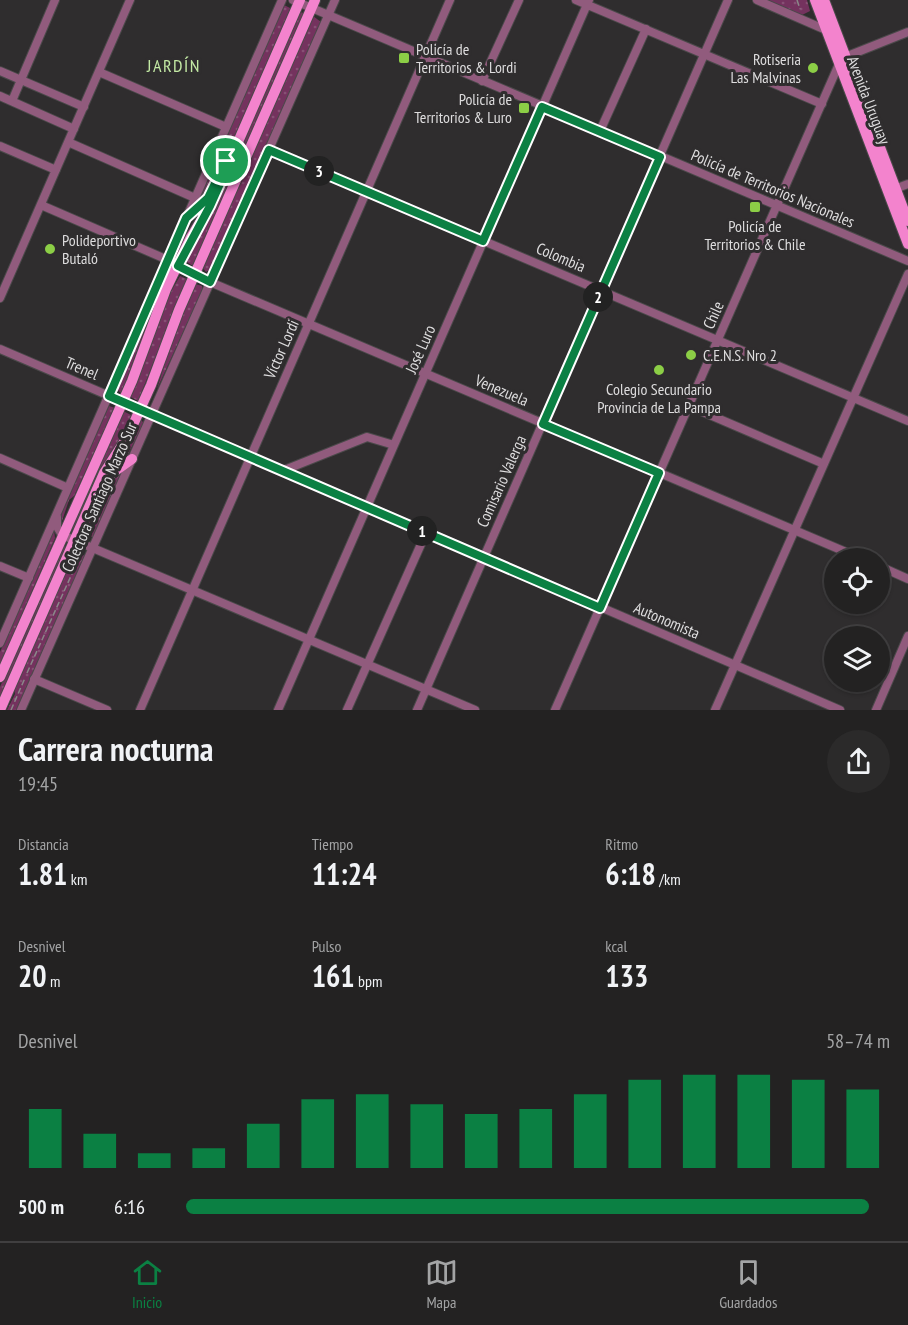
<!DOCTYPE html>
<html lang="es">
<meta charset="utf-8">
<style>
:root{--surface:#232222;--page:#2b2a2a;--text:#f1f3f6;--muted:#a3a4a5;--line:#403f40;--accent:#0b8043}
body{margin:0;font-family:"PT Sans Narrow",sans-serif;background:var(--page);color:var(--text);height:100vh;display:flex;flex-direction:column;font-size:22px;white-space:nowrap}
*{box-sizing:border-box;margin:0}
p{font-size:20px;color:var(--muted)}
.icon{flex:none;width:33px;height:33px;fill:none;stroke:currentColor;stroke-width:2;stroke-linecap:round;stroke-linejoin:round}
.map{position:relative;height:710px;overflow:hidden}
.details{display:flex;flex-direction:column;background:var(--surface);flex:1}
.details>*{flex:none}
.controls{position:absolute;left:824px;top:548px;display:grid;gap:12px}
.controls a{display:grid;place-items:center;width:66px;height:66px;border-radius:50%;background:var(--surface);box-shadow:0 2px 4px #0004,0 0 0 2px var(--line);font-size:30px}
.pin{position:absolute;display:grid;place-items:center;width:51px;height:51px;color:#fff;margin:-26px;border:3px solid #fff;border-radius:50%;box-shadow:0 2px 6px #0007}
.km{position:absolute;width:30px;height:30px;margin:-15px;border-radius:50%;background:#222;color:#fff;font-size:16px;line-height:30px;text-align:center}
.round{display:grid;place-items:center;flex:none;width:63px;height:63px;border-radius:32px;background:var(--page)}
.overview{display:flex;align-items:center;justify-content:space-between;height:102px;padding:0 18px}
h1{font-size:33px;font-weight:600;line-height:45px}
.stats{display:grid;grid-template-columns:repeat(3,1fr);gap:9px;height:102px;padding:6px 18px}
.stats div{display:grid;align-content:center}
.stats b{font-size:30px;font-weight:600}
.stats small{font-size:16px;font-weight:400}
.stats p{font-size:16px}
.chart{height:168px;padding:12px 18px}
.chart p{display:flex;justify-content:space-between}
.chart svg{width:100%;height:108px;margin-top:6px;stroke:var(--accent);stroke-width:6}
ul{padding:0 18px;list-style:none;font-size:20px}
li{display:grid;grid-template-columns:96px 72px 1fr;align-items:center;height:45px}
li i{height:15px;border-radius:8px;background:var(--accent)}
.tabs{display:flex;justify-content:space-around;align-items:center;height:84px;border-top:2px solid var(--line);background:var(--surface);font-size:16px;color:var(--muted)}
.tabs a{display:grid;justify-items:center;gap:3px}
.tabs .active{color:var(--accent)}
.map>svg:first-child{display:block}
.grass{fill:url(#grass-dots)}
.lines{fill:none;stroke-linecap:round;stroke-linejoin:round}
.minor-casing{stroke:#4b494a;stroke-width:10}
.major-casing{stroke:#4b494a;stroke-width:12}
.path{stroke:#8a8889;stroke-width:1.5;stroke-dasharray:6 3;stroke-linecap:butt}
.minor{stroke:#915b7d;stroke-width:8}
.major{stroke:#f383cd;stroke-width:10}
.route-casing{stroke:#fff;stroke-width:12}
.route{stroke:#0b8043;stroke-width:8}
.poi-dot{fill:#8cce46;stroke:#2f2d2e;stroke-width:2}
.labels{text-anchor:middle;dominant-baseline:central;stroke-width:6;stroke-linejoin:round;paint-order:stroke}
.poi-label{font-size:16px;fill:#deddde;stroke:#2f2d2e;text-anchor:start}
.street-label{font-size:16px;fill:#deddde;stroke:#2f2d2e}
.neighbourhood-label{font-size:18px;letter-spacing:1.5px;fill:#c3e9a4;stroke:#2f2d2e}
</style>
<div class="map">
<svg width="908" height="710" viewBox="0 0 908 710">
<defs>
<pattern id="grass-dots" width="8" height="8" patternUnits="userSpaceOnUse" patternTransform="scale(1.5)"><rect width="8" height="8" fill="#74325e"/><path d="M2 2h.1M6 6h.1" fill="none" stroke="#874f75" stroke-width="1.8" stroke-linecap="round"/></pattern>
</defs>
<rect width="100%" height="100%" fill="#2f2d2e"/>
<path class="grass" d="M 767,0 L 807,0 L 810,11 L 802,15 Z
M 284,5 L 292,9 L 237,136 L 206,196 L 197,204 Z
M 300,12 L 304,13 L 193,266 L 185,261 L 213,211 Z
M 313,16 L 321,22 L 211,269 L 206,272 L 203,268 Z
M 180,276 L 187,279 L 138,401 L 129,396 L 167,298 Z
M 195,284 L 202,286 L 202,291 L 157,389 L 173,336 Z
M 161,285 L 122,392 L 120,392 L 116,389 Z
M 109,406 L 115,408 L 74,496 L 69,500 L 61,524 L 61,515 Z
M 123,411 L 133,416 L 75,528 L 72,529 Z
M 141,420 L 144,423 L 126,458 L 110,472 Z
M 122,472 L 93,537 L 83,534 L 109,482 Z
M 54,530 L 55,538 L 0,665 L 0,652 Z
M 64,545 L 66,548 L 0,699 L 0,687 L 61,547 Z
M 75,551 L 85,556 L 17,710 L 7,710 L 15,694 L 14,687 Z"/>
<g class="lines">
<defs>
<path id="minor" d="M 293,0 L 908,261
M 576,0 L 822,104
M 757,0 L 826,30
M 0,71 L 84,107
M 99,72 L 226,127
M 482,81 L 519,0
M 0,96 L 74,129
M 12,101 L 55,0
M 600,131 L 646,29
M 68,142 L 195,198
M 0,146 L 56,170
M 269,150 L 908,421
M 892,190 L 908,184
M 41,205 L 168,260 L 210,282 L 860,558
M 0,298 L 130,0
M 0,349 L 840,710
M 689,406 L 824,464
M 0,458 L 68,488
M 282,471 L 367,437 L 394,445
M 57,517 L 57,527 L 62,535 L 475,710
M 0,566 L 29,578
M 879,566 L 908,579
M 0,643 L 282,0
M 34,679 L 107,710
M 21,710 L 335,0
M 140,710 L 450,0
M 278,710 L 589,0
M 347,710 L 426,533
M 417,710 L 728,0
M 555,710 L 839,64 L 845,57 L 908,32
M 715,710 L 908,274
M 876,710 L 908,636"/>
<path id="major" d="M 815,0 L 908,244
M 824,0 L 908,221
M 186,218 L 206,200 L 211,192
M 105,484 L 111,474 L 132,459
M 0,677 L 132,381 L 166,289 L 191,237 L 210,206 L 300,0
M 0,710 L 104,473 L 128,436 L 151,385 L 179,310 L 315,0"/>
</defs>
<use href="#minor" class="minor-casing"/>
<use href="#major" class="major-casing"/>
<path class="path" d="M 797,0 L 800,9
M 27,673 L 80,556
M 11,710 L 25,678"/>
<use href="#minor" class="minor"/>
<use href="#major" class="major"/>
</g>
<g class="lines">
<defs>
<path id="route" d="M 542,107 L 660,157 L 543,424 L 659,473 L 600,608 L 109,396 L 186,218 L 208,198 L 225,163 L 235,150 L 210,206 L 178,266 L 210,282 L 269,150 L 483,241 Z"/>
</defs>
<use href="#route" class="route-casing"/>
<use href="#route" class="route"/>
</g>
<g class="poi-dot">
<rect x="398" y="52" width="12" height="12" rx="3"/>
<circle cx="813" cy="68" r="6"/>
<rect x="518" y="102" width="12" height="12" rx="3"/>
<rect x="749" y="201" width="12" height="12" rx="3"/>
<circle cx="50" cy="249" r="6"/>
<circle cx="691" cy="355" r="6"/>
<circle cx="659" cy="370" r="6"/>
</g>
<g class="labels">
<g class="poi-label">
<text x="416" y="49">Policía de<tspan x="416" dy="18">Territorios &amp; Lordi</tspan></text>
<text x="801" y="59" text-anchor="end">Rotiseria<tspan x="801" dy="18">Las Malvinas</tspan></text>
<text x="512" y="99" text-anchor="end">Policía de<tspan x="512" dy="18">Territorios &amp; Luro</tspan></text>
<text x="755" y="226" text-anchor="middle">Policía de<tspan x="755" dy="18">Territorios &amp; Chile</tspan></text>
<text x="62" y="240">Polideportivo<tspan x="62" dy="18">Butaló</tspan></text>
<text x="703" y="355">C.E.N.S. Nro 2</text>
<text x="659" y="389" text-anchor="middle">Colegio Secundario<tspan x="659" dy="18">Provincia de La Pampa</tspan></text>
</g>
<g class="street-label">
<text transform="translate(869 100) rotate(69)">Avenida Uruguay</text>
<text transform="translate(773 188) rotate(23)">Policía de Territorios Nacionales</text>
<text transform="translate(561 257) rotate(23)">Colombia</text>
<text transform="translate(713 315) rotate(-66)">Chile</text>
<text transform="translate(281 349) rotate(-66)">Víctor Lordi</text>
<text transform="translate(420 349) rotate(-66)">José Luro</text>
<text transform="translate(82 368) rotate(23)">Trenel</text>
<text transform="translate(502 390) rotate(23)">Venezuela</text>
<text transform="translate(501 481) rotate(-66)">Comisario Valerga</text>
<text transform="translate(99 497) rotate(-66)">Colectora Santiago Marzo Sur</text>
<text transform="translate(667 620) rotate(23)">Autonomista</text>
</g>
<g class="neighbourhood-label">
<text x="174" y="65">JARDÍN</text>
</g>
</g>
</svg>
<div class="controls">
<a><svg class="icon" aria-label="locate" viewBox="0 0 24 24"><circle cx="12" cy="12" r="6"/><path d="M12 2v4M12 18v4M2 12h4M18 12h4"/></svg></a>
<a><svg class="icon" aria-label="layers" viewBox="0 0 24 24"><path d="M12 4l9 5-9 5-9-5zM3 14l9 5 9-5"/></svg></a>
</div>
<div class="pin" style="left:226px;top:161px;background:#1e9e55"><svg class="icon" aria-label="arrive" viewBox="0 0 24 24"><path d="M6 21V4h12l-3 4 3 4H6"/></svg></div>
<b class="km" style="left:422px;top:531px">1</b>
<b class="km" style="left:598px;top:297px">2</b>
<b class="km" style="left:319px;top:171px">3</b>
</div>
<section class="details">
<div class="overview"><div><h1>Carrera nocturna</h1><p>19:45</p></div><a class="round"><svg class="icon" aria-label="share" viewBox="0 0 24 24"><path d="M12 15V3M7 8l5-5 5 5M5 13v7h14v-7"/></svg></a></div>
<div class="stats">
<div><p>Distancia</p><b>1.81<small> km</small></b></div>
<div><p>Tiempo</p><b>11:24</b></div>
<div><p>Ritmo</p><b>6:18<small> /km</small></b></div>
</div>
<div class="stats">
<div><p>Desnivel</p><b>20<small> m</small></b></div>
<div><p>Pulso</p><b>161<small> bpm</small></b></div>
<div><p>kcal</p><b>133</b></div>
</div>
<div class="chart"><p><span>Desnivel</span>58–74 m</p>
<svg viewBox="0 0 160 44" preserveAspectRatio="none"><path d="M5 44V20M15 44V30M25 44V38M35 44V36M45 44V26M55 44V16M65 44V14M75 44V18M85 44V22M95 44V20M105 44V14M115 44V8M125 44V6M135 44V6M145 44V8M155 44V12"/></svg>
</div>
<ul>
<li><b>500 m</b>6:16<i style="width:97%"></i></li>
</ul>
</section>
<nav class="tabs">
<a class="active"><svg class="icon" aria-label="home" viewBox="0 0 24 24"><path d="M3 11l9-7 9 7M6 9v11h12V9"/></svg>Inicio</a>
<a><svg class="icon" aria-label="map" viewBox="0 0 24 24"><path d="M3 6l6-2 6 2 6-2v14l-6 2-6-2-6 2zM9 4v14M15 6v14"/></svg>Mapa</a>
<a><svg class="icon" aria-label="saved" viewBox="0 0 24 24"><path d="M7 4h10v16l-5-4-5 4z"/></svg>Guardados</a>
</nav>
